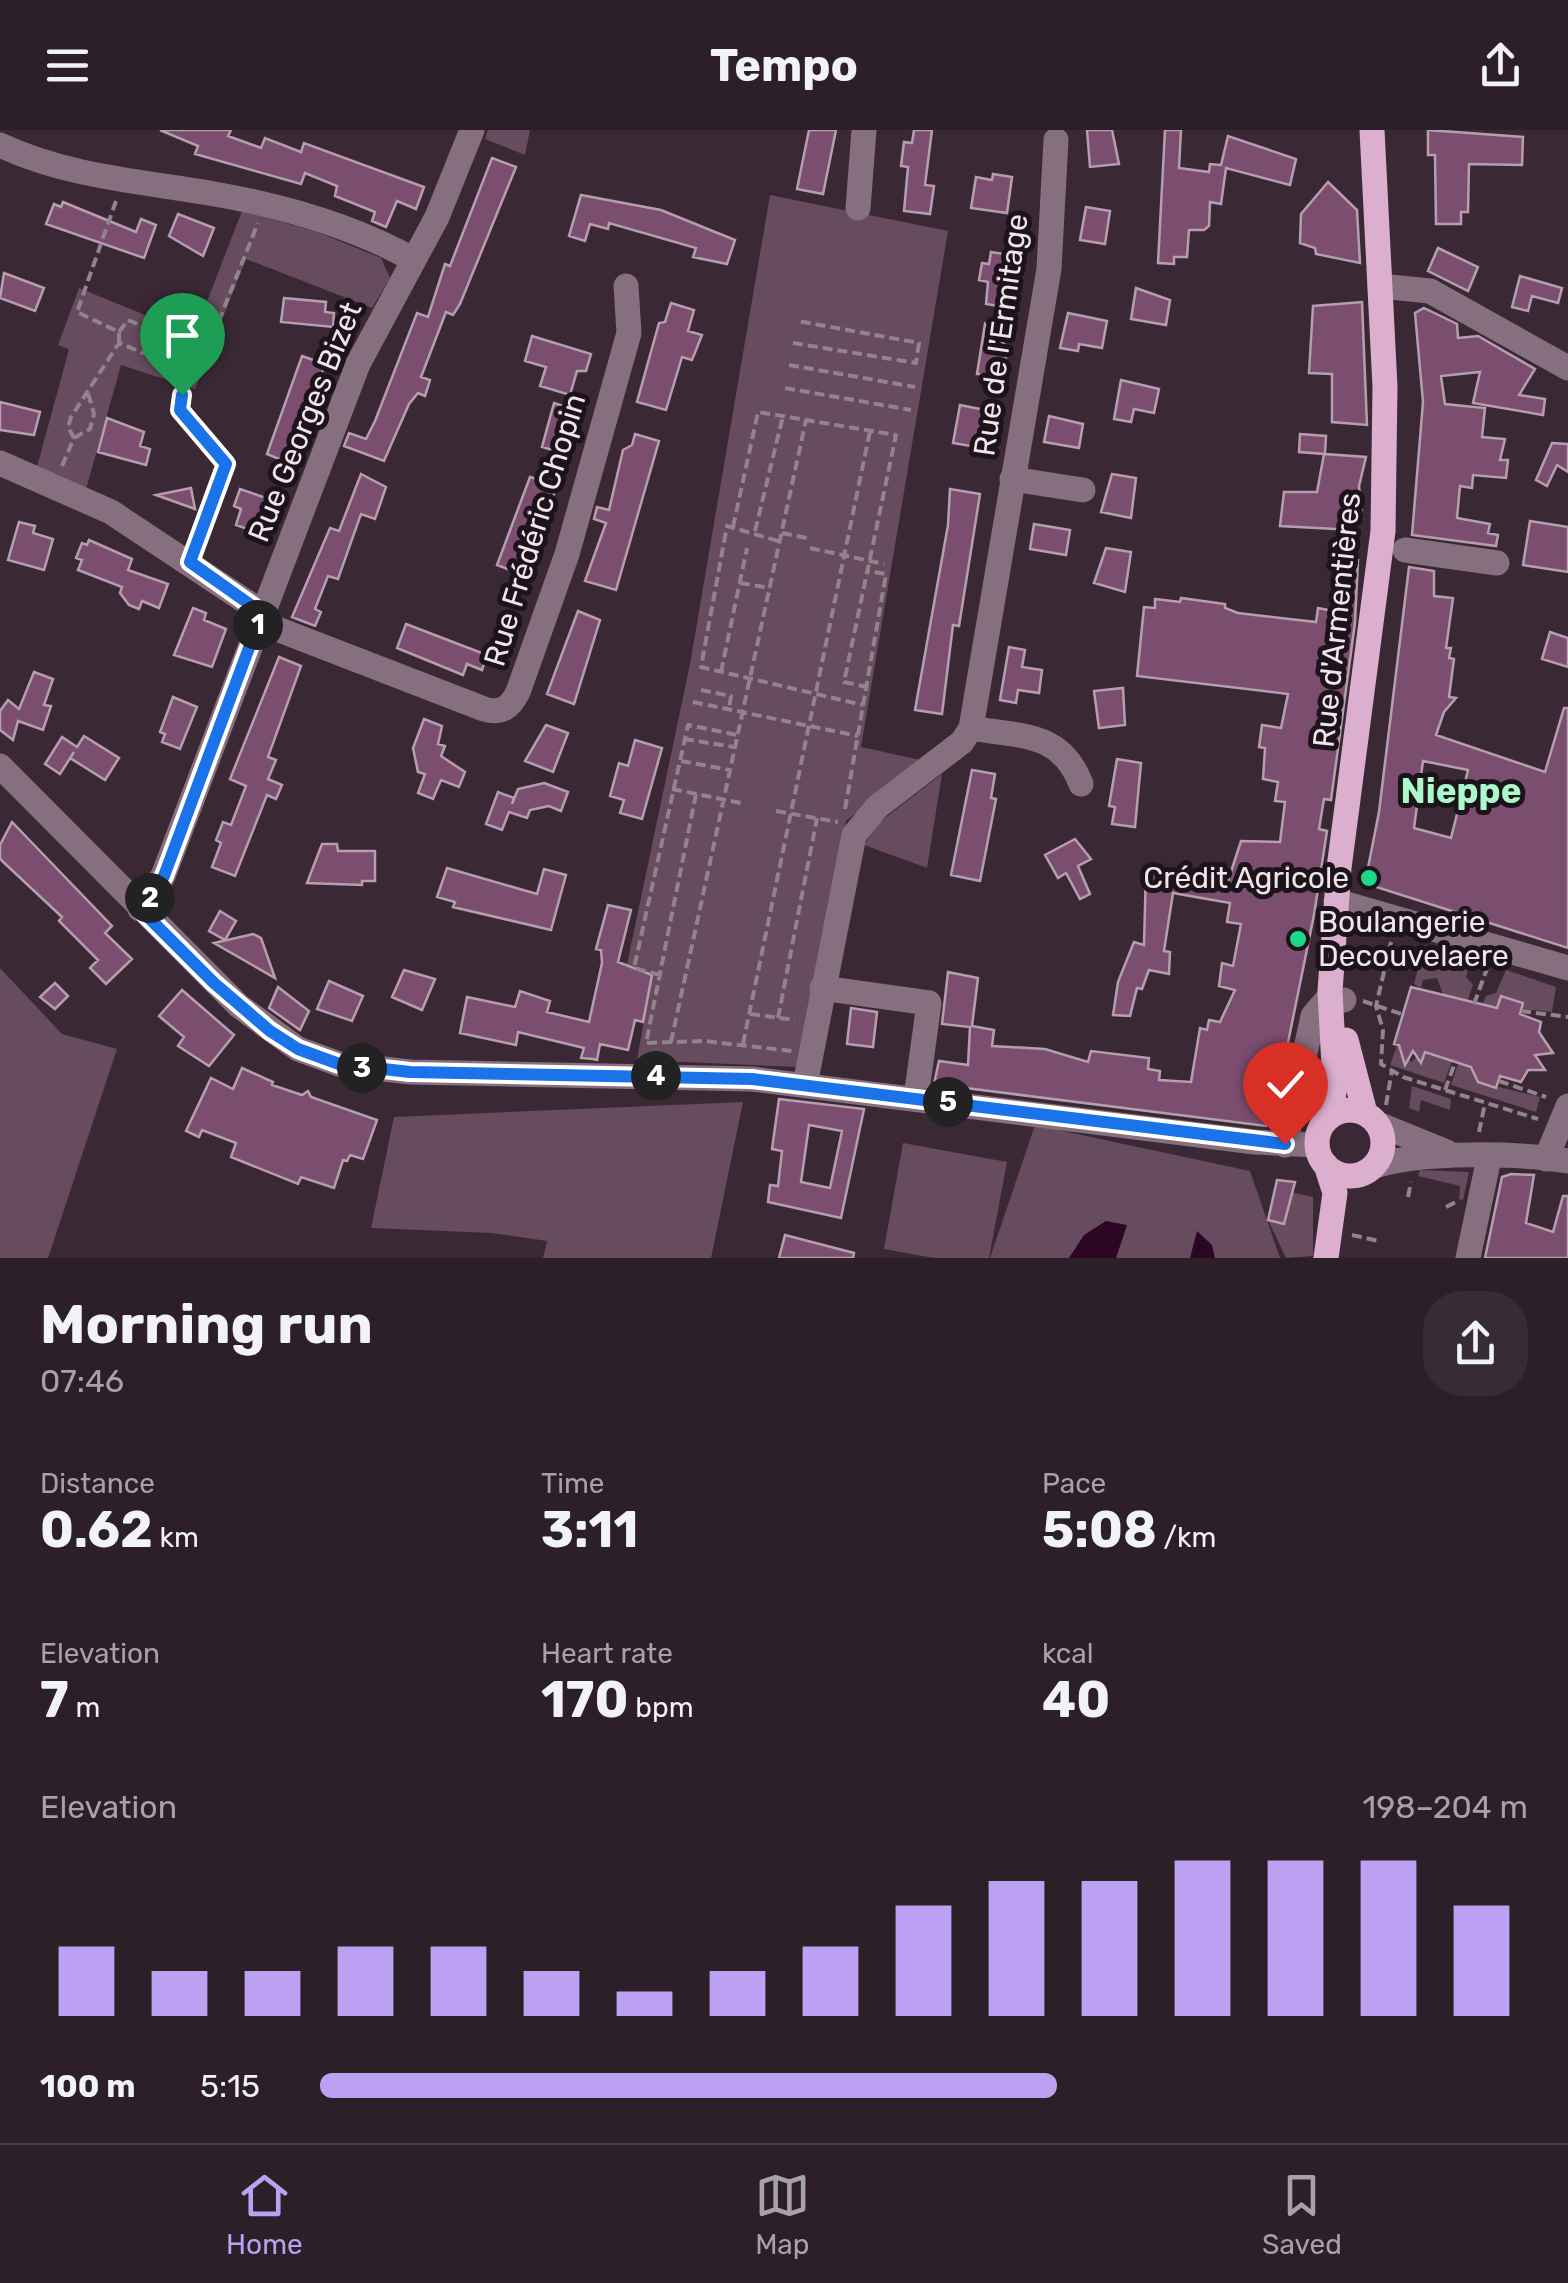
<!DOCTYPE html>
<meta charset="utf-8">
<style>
:root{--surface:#2c1f28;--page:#382c34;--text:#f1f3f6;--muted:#a6a2a8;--line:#483d45;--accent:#bca0f2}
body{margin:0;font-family:Rubik,sans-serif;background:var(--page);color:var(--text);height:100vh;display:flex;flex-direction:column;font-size:38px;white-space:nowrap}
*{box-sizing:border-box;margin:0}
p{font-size:32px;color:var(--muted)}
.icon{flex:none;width:55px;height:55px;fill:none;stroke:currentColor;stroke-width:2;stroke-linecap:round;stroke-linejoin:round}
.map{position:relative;height:1128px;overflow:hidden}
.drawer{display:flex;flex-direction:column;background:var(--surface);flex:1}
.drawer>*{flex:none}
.pin{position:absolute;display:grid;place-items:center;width:85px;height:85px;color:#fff;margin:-102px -42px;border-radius:50% 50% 50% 0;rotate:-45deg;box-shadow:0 0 10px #0007}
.pin .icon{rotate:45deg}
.km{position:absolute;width:50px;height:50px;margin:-25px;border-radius:50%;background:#222;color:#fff;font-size:28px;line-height:50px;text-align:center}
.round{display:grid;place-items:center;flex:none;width:105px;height:105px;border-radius:40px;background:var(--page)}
.overview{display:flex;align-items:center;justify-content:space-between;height:170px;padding:0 40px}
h1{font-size:55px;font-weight:700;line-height:75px}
.figures{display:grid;grid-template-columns:repeat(3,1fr);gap:15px;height:170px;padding:10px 40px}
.figures div{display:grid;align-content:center}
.figures b{font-size:50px;font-weight:700}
.figures small{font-size:28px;font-weight:400}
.figures p{font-size:28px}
.chart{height:280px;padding:20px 40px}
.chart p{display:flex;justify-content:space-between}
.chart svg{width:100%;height:180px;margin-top:10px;stroke:var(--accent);stroke-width:6}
ul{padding:0 40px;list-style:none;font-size:32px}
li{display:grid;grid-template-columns:160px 120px 1fr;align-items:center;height:75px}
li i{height:25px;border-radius:12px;background:var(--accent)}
header{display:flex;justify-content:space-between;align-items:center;height:130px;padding:0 40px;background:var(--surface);font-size:45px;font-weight:700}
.menu{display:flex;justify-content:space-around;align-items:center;height:140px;border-top:2px solid var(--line);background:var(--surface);font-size:28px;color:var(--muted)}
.menu a{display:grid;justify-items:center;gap:5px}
.menu .current{color:var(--accent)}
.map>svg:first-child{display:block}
.green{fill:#674b5e}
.water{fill:#2d0525}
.building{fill:#7b4d6f;stroke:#b59fae;stroke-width:2.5;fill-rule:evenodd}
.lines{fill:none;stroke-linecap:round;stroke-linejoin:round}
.path{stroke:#92838d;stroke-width:4;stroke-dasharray:10 5;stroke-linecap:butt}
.minor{stroke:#866f7f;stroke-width:25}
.major{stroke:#dcafcf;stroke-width:25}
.route-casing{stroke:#fff;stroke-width:20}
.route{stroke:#1a73e8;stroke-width:12}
.poi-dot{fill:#1bd988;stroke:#1c141a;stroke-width:4}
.labels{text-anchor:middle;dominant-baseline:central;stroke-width:10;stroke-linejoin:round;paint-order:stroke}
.street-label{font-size:30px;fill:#f1e5ed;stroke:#1c141a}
.poi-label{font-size:30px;fill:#f1e5ed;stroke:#1c141a;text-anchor:end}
.quarter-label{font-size:35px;font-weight:bold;fill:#abf8ca;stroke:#1c141a}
</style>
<header><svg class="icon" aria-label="menu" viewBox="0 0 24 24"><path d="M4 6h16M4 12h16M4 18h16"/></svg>Tempo<svg class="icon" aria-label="share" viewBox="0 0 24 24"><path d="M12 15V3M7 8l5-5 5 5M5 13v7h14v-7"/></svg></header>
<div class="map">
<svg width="1568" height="1128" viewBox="0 0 1568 1128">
<rect width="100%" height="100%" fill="#3a2935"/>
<path class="green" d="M 488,0 L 530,0 L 525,25 L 485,9 Z
M 770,65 L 948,101 L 861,617 L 921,630 L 846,691 L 798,937 L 637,930 L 652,845 L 626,839 L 690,534 Z
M 242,81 L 317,102 L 381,128 L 390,148 L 372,178 L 246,129 L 195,259 L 121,235 L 86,359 L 37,337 L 69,219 L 58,215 L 79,158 L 194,205 Z
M 942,644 L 927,738 L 864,715 L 877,694 Z
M 1424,815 L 1471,829 L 1466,847 L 1473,855 L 1467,872 L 1443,864 L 1437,848 L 1423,850 L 1421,858 L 1414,854 Z
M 0,838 L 62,904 L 117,919 L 48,1128 L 0,1128 Z
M 1506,840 L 1556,857 L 1552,882 L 1522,879 L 1520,872 L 1504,867 L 1492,880 L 1482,875 L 1486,866 L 1496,863 Z
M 1398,913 L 1411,932 L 1425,920 L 1452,931 L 1444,953 L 1390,935 Z
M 1459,931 L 1477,939 L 1478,952 L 1540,967 L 1536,982 L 1451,955 Z
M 1412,956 L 1451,969 L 1450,980 L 1421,970 L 1419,982 L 1409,978 Z
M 743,972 L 711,1128 L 543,1128 L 547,1111 L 492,1103 L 371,1098 L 394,987 Z
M 1035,995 L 1250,1041 L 1280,1128 L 990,1128 Z
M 903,1013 L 1007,1032 L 989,1128 L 934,1128 L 884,1119 Z
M 1420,1040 L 1469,1042 L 1463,1070 L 1459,1069 L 1460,1056 L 1418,1046 Z
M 1291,1062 L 1313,1067 L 1313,1126 L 1286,1128 L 1268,1090 L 1285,1094 Z"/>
<path class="water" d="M 1106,1091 L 1127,1095 L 1116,1128 L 1069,1128 L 1084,1105 Z
M 1197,1101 L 1212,1115 L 1215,1128 L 1190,1128 Z"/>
<path class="building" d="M 160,0 L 231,0 L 228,6 L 261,18 L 265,8 L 301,22 L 304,13 L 424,57 L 416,79 L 397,71 L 386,97 L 372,91 L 375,82 L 335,66 L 337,56 L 305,43 L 301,54 L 195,24 L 198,16 Z
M 809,0 L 836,0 L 823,64 L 797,59 Z
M 914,0 L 932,0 L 925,55 L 934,56 L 930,84 L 904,81 L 908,37 L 901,36 L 904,12 L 912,13 Z
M 1087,0 L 1112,0 L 1119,34 L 1090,37 Z
M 1165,0 L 1181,0 L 1179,38 L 1209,42 L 1210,34 L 1221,35 L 1228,6 L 1296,29 L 1290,55 L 1226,38 L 1221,74 L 1210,72 L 1209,96 L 1204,100 L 1189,100 L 1187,127 L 1174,127 L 1174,134 L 1158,133 Z
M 1428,0 L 1523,7 L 1522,35 L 1469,34 L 1468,82 L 1461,82 L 1461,94 L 1436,94 L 1435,25 L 1428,25 Z
M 492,28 L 516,37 L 460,174 L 453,185 L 446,182 L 421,247 L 430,250 L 425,266 L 418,263 L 409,274 L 384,331 L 344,316 L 349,303 L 366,309 L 375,291 L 417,183 L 428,187 L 445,134 L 450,136 Z
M 993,44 L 1012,47 L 1007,83 L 971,78 L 976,47 L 992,50 Z
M 1328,52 L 1357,80 L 1360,133 L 1316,124 L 1315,118 L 1300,113 L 1301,84 Z
M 581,65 L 661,80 L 735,110 L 727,134 L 693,127 L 696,118 L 609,93 L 608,99 L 590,94 L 585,111 L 569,106 Z
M 63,72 L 136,102 L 141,89 L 156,95 L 144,128 L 46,94 L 54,74 L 61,77 Z
M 1086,77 L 1110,81 L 1105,114 L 1080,110 Z
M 178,84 L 214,98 L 203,126 L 169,106 Z
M 1438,118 L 1478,137 L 1468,161 L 1428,141 Z
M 991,122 L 1023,127 L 1011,178 L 986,174 L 988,152 L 979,150 L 982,133 L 989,134 Z
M 4,143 L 44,158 L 35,181 L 0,168 Z
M 1520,146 L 1562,158 L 1558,173 L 1532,166 L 1528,181 L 1512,177 Z
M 1136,158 L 1170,170 L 1166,195 L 1131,189 Z
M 284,168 L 326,172 L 325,182 L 334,183 L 333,197 L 281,192 Z
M 1362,172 L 1367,295 L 1332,292 L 1332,244 L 1309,243 L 1313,176 Z
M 671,173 L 694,180 L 688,201 L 702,205 L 692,230 L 682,227 L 666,280 L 637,272 L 659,193 L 665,192 Z
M 1424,178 L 1457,194 L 1458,208 L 1478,206 L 1535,239 L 1519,265 L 1545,269 L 1543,285 L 1473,273 L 1480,242 L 1441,246 L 1445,274 L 1485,278 L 1482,307 L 1505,309 L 1500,330 L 1508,330 L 1506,348 L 1473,345 L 1472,358 L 1460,356 L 1457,388 L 1490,394 L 1488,403 L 1498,405 L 1496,416 L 1412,405 L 1423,272 L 1415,183 Z
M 1068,183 L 1107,191 L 1102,218 L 1079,214 L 1078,221 L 1060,218 Z
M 985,194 L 1007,217 L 1004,248 L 977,244 Z
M 532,206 L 591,224 L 586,241 L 577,241 L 570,265 L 540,256 L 546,237 L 525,231 Z
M 302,226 L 325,234 L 294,323 L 286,332 L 267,324 Z
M 1121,250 L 1159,259 L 1154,283 L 1134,279 L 1131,292 L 1114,289 Z
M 0,272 L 40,282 L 34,305 L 0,300 Z
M 554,273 L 579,281 L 566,324 L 542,317 Z
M 960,275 L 985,280 L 981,299 L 993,300 L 989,319 L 953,313 Z
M 1049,286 L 1083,294 L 1079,318 L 1044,312 Z
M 107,288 L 144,302 L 140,316 L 150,319 L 146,335 L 98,322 Z
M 635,304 L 659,311 L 616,460 L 585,451 L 606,393 L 594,389 L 597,377 L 609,380 L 623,320 L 632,315 Z
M 1300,304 L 1326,306 L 1325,324 L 1366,327 L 1359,356 L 1362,388 L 1356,388 L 1354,400 L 1280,396 L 1284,362 L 1317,362 L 1324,324 L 1299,322 Z
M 1552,313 L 1568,314 L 1568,342 L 1557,335 L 1547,356 L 1536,350 Z
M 361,344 L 386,357 L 375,389 L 361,384 L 338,449 L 328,446 L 315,479 L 321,482 L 315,496 L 292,487 L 330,398 L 339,401 Z
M 1112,344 L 1136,348 L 1131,388 L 1101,382 Z
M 530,347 L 556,354 L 549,387 L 538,384 L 521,444 L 497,435 Z
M 191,358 L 195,379 L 156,365 Z
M 240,359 L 272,370 L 262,404 L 236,395 L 241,379 L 234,376 Z
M 950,359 L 980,364 L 959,496 L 953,495 L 942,584 L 915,580 L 948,395 Z
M 1530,391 L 1568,397 L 1568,442 L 1523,435 Z
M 19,392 L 35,396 L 33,403 L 53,409 L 44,440 L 8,430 Z
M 1034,394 L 1070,400 L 1066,425 L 1030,419 Z
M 89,410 L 132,429 L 128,440 L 168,454 L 159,478 L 142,471 L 139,479 L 129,475 L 120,463 L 122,457 L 78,440 L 82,430 L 76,428 L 82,413 L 87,415 Z
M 1106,418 L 1131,422 L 1125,462 L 1094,453 Z
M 1342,428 L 1358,430 L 1355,493 L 1331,670 L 1324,669 L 1319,699 L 1327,701 L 1314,785 L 1272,991 L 1266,996 L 934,954 L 939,931 L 968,935 L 970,897 L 942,894 L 948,842 L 978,848 L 972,896 L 994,900 L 992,916 L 1045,919 L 1088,932 L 1091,921 L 1149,928 L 1148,939 L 1160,941 L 1159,950 L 1191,952 L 1200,898 L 1207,900 L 1209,890 L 1220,892 L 1235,860 L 1219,856 L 1222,833 L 1233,836 L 1241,794 L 1227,792 L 1230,773 L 1173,763 L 1164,821 L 1170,822 L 1169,844 L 1149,840 L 1142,859 L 1137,858 L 1130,886 L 1113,885 L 1118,852 L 1134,812 L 1144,815 L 1146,739 L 1227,754 L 1241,711 L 1280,712 L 1285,672 L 1275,671 L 1278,652 L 1263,649 L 1265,618 L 1259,617 L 1262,595 L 1281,598 L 1288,564 L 1137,546 L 1144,477 L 1155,478 L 1155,469 L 1180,472 L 1181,468 L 1225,474 L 1225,478 L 1238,483 L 1316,492 L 1318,478 L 1338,482 Z
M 1409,437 L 1434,441 L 1434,466 L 1453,468 L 1446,518 L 1451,518 L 1449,528 L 1454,529 L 1449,567 L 1456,568 L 1444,582 L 1436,605 L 1545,642 L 1564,578 L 1568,578 L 1568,818 L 1370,755 L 1366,748 L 1379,682 ZM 1423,631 L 1468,640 L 1451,708 L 1414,698 Z
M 193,478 L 206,483 L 204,490 L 226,499 L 212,537 L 174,525 Z
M 578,481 L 600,490 L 574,574 L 547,564 Z
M 406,494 L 487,525 L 482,540 L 467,534 L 463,545 L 397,518 Z
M 1550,502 L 1568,508 L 1568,537 L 1542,529 Z
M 1009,517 L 1025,520 L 1022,537 L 1042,540 L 1039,563 L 1018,560 L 1016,573 L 1000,570 Z
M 279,527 L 301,536 L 268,627 L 276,630 L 268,649 L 282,655 L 276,669 L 267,665 L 235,746 L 212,737 L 221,713 L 216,710 L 223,692 L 231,695 L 246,656 L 230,649 Z
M 34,542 L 53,549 L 44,575 L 51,576 L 43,600 L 18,591 L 13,610 L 0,600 L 0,581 L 8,570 L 19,579 Z
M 1123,558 L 1125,595 L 1099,598 L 1094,561 Z
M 173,567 L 197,577 L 180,619 L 162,612 L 165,604 L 160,602 Z
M 424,589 L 442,596 L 438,614 L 445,616 L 441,626 L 465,642 L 459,657 L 441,650 L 433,669 L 418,663 L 425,644 L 418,642 L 413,618 Z
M 546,595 L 568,603 L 553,642 L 525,631 Z
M 84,606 L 119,628 L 105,650 L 70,628 L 74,622 L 60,644 L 45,634 L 62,607 L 77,617 Z
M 635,610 L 662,618 L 642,689 L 620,683 L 624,670 L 610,666 L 619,633 L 628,636 Z
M 1117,629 L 1141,633 L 1135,697 L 1112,694 L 1115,677 L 1109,676 Z
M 972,640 L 995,644 L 991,668 L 996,669 L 980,751 L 951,745 Z
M 544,653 L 568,662 L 561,681 L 549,676 L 530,680 L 527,688 L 509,682 L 502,700 L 486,694 L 498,662 L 514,668 L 512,674 L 518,659 Z
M 12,692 L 112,796 L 105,803 L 132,829 L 106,854 L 90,838 L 98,830 L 59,791 L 62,787 L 0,729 L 0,715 Z
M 1075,709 L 1091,729 L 1078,736 L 1090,764 L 1080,769 L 1066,743 L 1058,748 L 1045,725 Z
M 322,714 L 337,714 L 338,721 L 375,721 L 375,751 L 362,751 L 362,755 L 307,753 Z
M 447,738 L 537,764 L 544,739 L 566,745 L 551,800 L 453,777 L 455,772 L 437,767 Z
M 608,775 L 631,780 L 618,832 L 652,845 L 643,892 L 635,890 L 628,920 L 600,914 L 597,930 L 593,929 L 581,928 L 584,918 L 518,902 L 516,915 L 460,903 L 467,867 L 515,877 L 520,861 L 550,871 L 547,882 L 589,892 L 602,833 L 601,820 L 596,819 Z
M 220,781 L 236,791 L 225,810 L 209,801 Z
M 253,804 L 261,808 L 275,848 L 214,813 Z
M 404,840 L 435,849 L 422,880 L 392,867 Z
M 329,851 L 363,866 L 352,891 L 317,879 Z
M 55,853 L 68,866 L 55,879 L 40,867 Z
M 278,857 L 309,881 L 300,900 L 269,878 Z
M 1411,857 L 1497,878 L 1501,866 L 1523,873 L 1520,884 L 1541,892 L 1539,902 L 1553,923 L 1535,925 L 1545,940 L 1528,940 L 1521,952 L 1500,946 L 1496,958 L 1478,952 L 1471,937 L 1425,922 L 1421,933 L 1413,921 L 1405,935 L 1399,915 L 1394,914 Z
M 182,860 L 234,905 L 209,936 L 178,916 L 184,907 L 159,886 Z
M 851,878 L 877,882 L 873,917 L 847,914 Z
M 242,938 L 273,952 L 272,955 L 302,965 L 308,961 L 311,967 L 377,990 L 363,1029 L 350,1025 L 347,1031 L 343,1030 L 334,1058 L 301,1047 L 298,1054 L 231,1027 L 236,1013 L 202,1000 L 199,1007 L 186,1001 L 211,948 L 233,959 Z
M 779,969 L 864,979 L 841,1088 L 768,1072 L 770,1055 L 778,1056 L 782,1021 L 772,1019 ZM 809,995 L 842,1001 L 830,1058 L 801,1052 Z
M 1511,1044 L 1534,1045 L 1526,1093 L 1553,1102 L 1563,1066 L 1568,1066 L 1568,1128 L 1485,1128 L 1502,1047 Z
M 1277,1050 L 1295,1052 L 1284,1094 L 1268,1090 Z
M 785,1105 L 854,1123 L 853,1128 L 779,1128 Z"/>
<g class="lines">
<path class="path" d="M 116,71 L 77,182 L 119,202 L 119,213
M 119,202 L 128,190 L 155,201 L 157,215
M 793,213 L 916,233 L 919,213 L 798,191
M 789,235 L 915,257
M 785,258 L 911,280
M 74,308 L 90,299 L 94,284 L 88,263
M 62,336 L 74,308 L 68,297 L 71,287 L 119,213 L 148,225 L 157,215 L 202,233
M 733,397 L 758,282 L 896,305 L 844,552 L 867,557
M 755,401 L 783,286
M 782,403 L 811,409
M 778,411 L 727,396 L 701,537 L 863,575
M 197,414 L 227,333 L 180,280 L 182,265 L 202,233 L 258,93
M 810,418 L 884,434
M 740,453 L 770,458
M 721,542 L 747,418
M 701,560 L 731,566 L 729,579
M 693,572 L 858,606
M 684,609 L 734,617
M 681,631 L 730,640
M 672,659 L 741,673
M 696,664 L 646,913 L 704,911 L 792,921
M 845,679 L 886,444 L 867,441
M 776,681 L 838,692
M 1391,812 L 1376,876 L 1383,900 L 1381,934 L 1403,947 L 1538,989
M 660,845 L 634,838 L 688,595 L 737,605
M 1363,871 L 1401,884
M 1474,874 L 1488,836
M 1521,881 L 1568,887
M 750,884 L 795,890
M 778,888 L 817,688
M 671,912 L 806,290
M 743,914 L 870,301
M 1499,951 L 1546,967
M 1445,960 L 1456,930
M 1386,975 L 1392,940
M 1479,1002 L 1485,973
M 1408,1067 L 1411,1052
M 1446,1077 L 1456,1072
M 1352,1105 L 1379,1111"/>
<path class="minor" d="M 0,15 C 66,46 138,51 209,63 C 279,75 352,95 414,130
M 858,78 L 864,0
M 1380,156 L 1430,161 L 1568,238
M 0,333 L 111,382 L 263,483
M 1012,349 L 1083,360
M 1405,420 L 1497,433
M 259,492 L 484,579 C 501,584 510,578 518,562 L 567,424 L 629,203 L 626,156
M 971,598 C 1020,607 1061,601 1081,654
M 0,636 L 239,876 L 298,919 L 339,934 L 410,942 L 752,949 L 1255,1012 L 1317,1015
M 1336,771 L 1568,838
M 140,779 L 163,746 L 358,234 L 437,87 L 472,0
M 822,858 L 929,873 L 916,968
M 805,955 L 854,705 L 877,677 L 962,612 L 971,598 L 1049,139 L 1056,10
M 1378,994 L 1447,1022
M 1285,1015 L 1313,886 L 1325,872 L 1344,870
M 1546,1029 L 1568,976
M 1375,1036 C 1421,1021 1519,1023 1568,1031
M 1468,1128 L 1489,1028"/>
<path class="major" d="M 1346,910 L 1365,983
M1317 1013a33 33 0 1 1 66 0a33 33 0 1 1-66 0Z
M 1330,986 L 1335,956 L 1330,861 L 1339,738 L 1383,401 L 1385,257 L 1372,0
M 1326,1035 L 1335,1063 L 1326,1128"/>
</g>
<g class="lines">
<defs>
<path id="route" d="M 182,265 L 180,280 L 226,334 L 190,432 L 262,483 L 164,746 L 140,779 L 214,853 L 270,901 L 298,919 L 339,934 L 410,942 L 752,949 L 1285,1014"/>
</defs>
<use href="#route" class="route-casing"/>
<use href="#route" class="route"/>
</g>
<g class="poi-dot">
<circle cx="1369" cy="748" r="10"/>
<circle cx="1298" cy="809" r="10"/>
</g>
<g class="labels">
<g class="street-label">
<text transform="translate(1001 205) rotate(-82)">Rue de l'Ermitage</text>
<text transform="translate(305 292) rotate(-68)">Rue Georges Bizet</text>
<text transform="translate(535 400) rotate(-73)">Rue Frédéric Chopin</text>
<text transform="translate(1337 490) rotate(-84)">Rue d'Armentières</text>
</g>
<g class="poi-label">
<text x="1349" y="748">Crédit Agricole</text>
<text x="1318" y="792" text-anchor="start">Boulangerie<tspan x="1318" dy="34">Decouvelaere</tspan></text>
</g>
<g class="quarter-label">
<text x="1461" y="661">Nieppe</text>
</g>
</g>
</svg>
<div class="pin" style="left:182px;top:265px;background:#1e9e55"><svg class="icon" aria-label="arrive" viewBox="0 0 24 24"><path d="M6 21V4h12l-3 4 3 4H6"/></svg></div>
<div class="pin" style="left:1285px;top:1014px;background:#d93025"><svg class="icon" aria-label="check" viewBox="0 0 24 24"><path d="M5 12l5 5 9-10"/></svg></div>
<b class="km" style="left:258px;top:495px">1</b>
<b class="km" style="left:150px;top:768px">2</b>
<b class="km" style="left:362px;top:938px">3</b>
<b class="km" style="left:656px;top:946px">4</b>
<b class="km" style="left:948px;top:972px">5</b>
</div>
<section class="drawer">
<div class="overview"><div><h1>Morning run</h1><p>07:46</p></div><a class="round"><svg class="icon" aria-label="share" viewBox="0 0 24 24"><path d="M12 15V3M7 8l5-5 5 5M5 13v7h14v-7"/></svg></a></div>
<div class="figures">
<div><p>Distance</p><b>0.62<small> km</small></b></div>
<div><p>Time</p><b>3:11</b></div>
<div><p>Pace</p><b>5:08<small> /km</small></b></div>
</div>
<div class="figures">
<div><p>Elevation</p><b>7<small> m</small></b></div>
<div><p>Heart rate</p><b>170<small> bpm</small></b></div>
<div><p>kcal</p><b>40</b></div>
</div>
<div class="chart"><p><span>Elevation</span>198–204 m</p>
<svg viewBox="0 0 160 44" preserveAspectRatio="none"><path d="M5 44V27M15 44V33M25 44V33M35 44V27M45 44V27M55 44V33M65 44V38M75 44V33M85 44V27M95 44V17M105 44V11M115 44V11M125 44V6M135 44V6M145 44V6M155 44V17"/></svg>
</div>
<ul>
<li><b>100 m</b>5:15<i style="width:61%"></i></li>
</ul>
</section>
<nav class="menu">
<a class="current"><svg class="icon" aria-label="home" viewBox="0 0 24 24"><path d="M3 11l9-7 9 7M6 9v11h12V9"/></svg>Home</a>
<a><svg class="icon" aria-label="map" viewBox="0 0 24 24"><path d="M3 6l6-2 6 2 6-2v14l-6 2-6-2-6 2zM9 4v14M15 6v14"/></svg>Map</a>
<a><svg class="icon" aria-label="saved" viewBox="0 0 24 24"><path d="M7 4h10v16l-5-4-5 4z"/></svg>Saved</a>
</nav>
